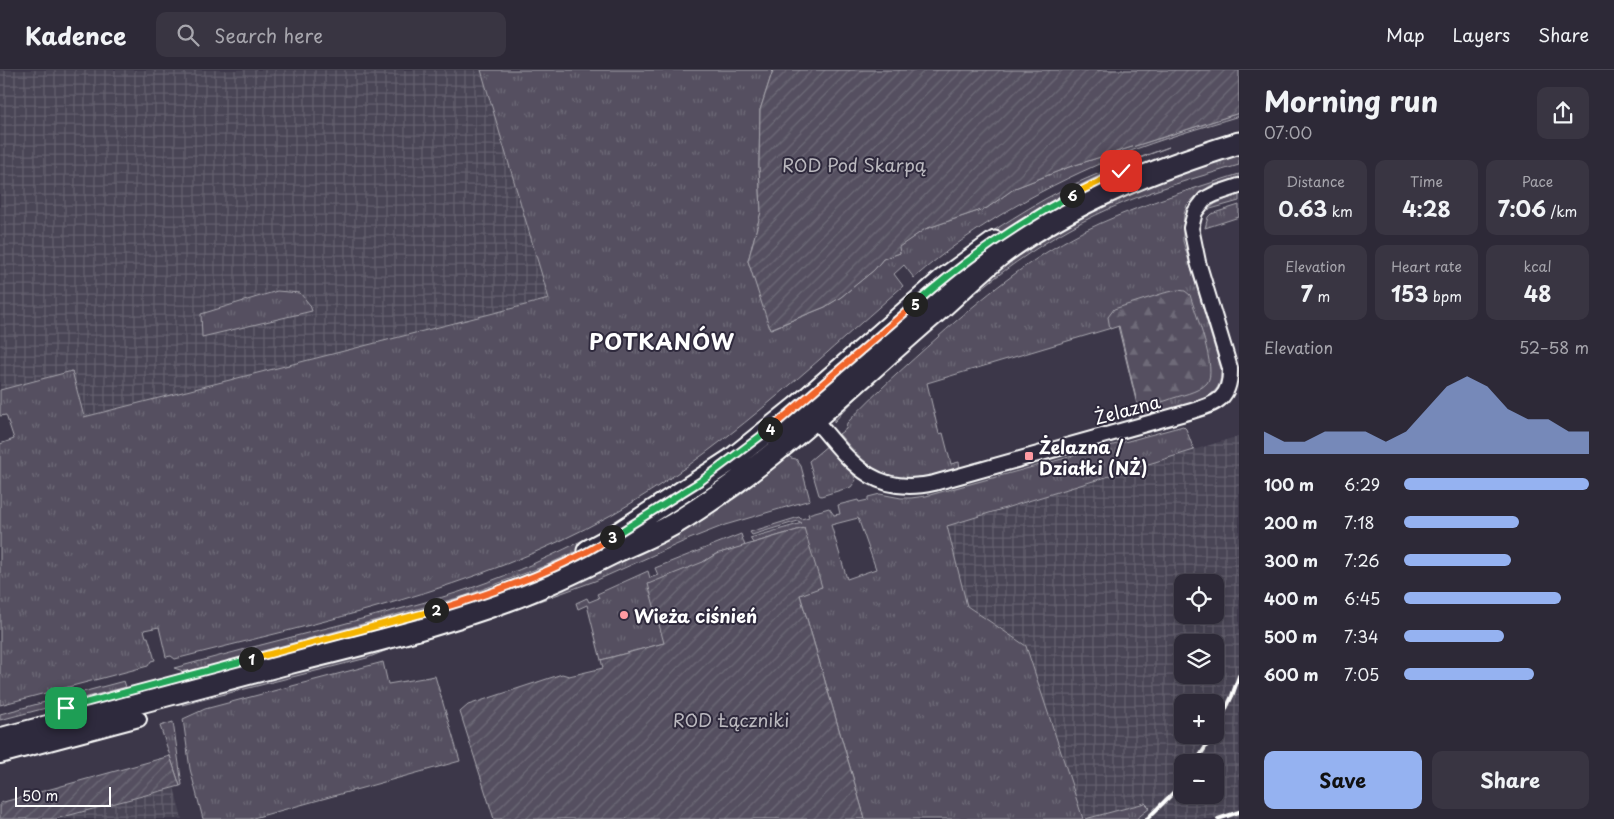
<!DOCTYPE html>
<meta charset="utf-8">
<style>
:root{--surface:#2d2937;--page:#393542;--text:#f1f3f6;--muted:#a7a6ad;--line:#484552;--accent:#95b2f1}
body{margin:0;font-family:"Playpen Sans",sans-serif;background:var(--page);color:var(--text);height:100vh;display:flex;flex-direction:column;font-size:19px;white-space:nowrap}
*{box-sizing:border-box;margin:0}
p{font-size:16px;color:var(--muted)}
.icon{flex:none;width:28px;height:28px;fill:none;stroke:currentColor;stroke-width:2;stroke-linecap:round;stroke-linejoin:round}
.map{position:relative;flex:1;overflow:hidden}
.details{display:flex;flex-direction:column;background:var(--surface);width:375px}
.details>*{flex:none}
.fabs{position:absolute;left:1174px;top:504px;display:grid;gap:10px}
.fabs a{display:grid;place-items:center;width:50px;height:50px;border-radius:10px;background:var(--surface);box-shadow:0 2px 12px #0003,0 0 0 1px var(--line);font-size:25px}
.scale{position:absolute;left:15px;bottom:12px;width:96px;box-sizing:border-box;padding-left:5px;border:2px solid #fff;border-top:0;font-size:14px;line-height:18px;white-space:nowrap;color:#fff;-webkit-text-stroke:4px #2f2a3d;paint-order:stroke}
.pin{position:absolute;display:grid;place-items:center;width:42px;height:42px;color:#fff;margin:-21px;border-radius:10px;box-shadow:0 2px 8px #0006}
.km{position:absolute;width:25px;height:25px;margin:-12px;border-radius:50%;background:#222;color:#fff;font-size:14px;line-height:25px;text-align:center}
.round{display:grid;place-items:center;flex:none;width:52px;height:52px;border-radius:10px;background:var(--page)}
.summary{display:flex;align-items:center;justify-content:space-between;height:85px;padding:0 25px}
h1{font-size:28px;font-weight:700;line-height:38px}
.figures{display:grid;grid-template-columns:repeat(3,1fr);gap:8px;height:85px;padding:5px 25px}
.figures div{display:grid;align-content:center;border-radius:10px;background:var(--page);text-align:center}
.figures b{font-size:21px;font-weight:700}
.figures small{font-size:14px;font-weight:400}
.figures p{font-size:14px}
.chart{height:140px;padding:10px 25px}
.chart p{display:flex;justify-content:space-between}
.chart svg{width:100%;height:90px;margin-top:5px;fill:var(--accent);opacity:.7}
.cta{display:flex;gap:10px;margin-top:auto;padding:10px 25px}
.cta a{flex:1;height:58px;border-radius:10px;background:var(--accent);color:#111;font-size:20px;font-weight:700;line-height:58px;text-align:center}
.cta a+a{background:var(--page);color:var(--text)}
ul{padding:0 25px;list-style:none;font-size:16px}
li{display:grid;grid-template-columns:80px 60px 1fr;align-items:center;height:38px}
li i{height:12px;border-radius:6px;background:var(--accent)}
header{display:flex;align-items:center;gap:30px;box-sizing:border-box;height:70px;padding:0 25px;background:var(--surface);border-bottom:1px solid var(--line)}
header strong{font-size:24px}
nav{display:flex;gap:28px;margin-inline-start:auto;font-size:18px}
.search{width:350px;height:45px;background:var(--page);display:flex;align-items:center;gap:12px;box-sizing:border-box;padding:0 18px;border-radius:10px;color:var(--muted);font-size:19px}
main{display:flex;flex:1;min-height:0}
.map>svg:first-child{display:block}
.built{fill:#494455}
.industrial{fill:url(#industrial-grid);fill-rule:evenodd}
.grass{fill:url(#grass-tufts);stroke:#aaa8b0;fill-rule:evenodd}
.forest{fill:url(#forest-firs);stroke:#aaa8b0}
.garden{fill:url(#garden-furrows);stroke:#aaa8b0}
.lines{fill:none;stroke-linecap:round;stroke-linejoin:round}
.street-casing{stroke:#fff;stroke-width:18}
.primary-casing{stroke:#fff;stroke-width:25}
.street{stroke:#2f2a3d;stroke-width:14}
.primary{stroke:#2f2a3d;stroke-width:21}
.rail{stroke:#fff;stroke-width:4}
.split-1-casing{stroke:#fff;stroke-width:10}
.split-2-casing{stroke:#fff;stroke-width:10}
.split-3-casing{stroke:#fff;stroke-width:10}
.split-4-casing{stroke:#fff;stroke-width:10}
.split-5-casing{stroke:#fff;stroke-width:10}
.split-6-casing{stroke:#fff;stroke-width:10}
.split-7-casing{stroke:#fff;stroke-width:10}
.split-1{stroke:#22a559;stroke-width:6}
.split-2{stroke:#f5b400;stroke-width:6}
.split-3{stroke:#f0652b;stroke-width:6}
.split-4{stroke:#22a559;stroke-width:6}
.split-5{stroke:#f0652b;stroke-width:6}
.split-6{stroke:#22a559;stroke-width:6}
.split-7{stroke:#f5b400;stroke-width:6}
.poi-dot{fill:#ff9aa2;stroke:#2f2a3d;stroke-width:2}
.labels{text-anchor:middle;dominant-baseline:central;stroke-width:4;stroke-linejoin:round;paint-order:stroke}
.park-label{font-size:18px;fill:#bbb9bf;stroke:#2f2a3d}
.street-label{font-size:18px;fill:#fff;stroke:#2f2a3d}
.poi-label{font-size:18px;font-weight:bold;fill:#fff;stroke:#2f2a3d;text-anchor:start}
.district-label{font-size:22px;font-weight:bold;letter-spacing:1px;fill:#fff;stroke:#2f2a3d}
</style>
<header>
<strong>Kadence</strong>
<div class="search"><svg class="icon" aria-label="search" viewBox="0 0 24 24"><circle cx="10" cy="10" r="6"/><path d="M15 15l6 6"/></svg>Search here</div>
<nav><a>Map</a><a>Layers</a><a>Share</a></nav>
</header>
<main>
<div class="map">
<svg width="1239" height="749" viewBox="0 0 1239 749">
<defs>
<pattern id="industrial-grid" width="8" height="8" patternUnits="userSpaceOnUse" patternTransform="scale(1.25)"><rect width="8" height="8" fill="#494455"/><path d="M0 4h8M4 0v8" fill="none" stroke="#64606e"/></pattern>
<pattern id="grass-tufts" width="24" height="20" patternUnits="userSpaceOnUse" patternTransform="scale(1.25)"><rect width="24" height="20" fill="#555060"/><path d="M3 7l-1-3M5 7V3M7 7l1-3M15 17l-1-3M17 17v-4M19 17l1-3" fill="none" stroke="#6e6a78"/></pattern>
<pattern id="forest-firs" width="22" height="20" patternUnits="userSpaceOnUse" patternTransform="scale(1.25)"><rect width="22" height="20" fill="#555060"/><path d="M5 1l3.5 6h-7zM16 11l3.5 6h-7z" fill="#6e6a78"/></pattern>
<pattern id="garden-furrows" width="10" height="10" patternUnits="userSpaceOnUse" patternTransform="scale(1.25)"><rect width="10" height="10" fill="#555060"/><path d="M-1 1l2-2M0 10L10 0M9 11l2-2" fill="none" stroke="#6e6a78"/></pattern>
</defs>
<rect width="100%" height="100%" fill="#3c3749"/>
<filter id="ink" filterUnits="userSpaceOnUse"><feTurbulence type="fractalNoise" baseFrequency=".02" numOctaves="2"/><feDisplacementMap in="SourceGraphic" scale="10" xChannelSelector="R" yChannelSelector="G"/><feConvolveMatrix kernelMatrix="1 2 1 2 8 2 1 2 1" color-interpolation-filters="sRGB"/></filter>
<g filter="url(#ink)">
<path class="built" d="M 1150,738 L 1158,746 L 1154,749 L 1136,749 Z"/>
<path class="industrial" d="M 0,0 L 481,0 L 549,229 L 84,347 L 72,302 L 0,320 Z
M 1239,366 L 1239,749 L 1154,749 L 1158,746 L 1145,733 L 1083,749 L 1026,576 L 967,536 L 947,456 ZM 1182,512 L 1215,512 L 1215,545 L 1182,545 ZM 1182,572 L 1215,572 L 1215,605 L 1182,605 ZM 1182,632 L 1215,632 L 1215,665 L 1182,665 ZM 1182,692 L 1215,692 L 1215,725 L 1182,725 Z
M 174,717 L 182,749 L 55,749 Z"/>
<path class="grass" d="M 481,0 L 773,0 L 760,40 L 759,95 L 761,142 L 748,191 L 771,259 L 825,237 L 841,227 L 874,200 L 883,189 L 900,183 L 898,177 L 925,159 L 987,138 L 1015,118 L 1069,97 L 1239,43 L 1239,46 C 1200,58 1161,69 1123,84 C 1048,114 975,155 914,208 L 904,195 L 894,204 L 903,216 C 810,297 719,384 611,445 C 476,520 323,551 175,589 L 171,586 L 166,587 L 159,557 L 144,560 L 146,567 L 148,567 L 155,590 L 151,591 L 148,596 L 0,635 L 0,374 L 14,369 L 6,345 L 0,346 L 0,320 L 72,301 L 84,347 L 549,229 Z
M 1169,77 C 1120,95 1071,117 1027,146 C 992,168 957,193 922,217 L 919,215 C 959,183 1001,154 1045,129 C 1085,107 1127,92 1169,77 Z
M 1239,79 L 1239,95 C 1195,108 1151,120 1109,139 C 1034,172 971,224 911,279 C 885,302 857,325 834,352 L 834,344 L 984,206 L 1104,130 Z
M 1239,104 L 1239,107 L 1210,116 L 1196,126 L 1187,135 L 1184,144 L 1183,158 L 1183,171 L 1221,299 C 1221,305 1221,312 1217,318 C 1208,333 1158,343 1140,347 L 1118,256 L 927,313 L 939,364 L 943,363 L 951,394 L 959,392 L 960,398 C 946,402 930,408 915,409 C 880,412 860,388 839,364 L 846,359 L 847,353 C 876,322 907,295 938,267 C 983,227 1029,189 1082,162 C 1132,137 1186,121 1239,104 Z
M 1239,124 L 1239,131 L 1207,140 L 1215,134 Z
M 1239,135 L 1239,147 L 1205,158 L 1208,147 L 1211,144 Z
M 277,221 L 300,223 L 310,235 L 312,241 L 202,267 L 201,244 Z
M 910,223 L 911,227 L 776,348 L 772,343 Z
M 761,352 L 765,357 L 581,479 L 547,495 L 465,526 L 190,601 L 183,601 L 174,598 C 230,583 287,568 343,554 C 386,542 431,532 474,517 C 555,489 637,444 707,394 C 726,381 743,366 761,352 Z
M 1183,356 L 1186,359 L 1194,380 L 947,456 L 967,536 L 1026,576 L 1083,749 L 865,749 L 800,525 L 804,458 L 753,473 L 750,468 L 802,453 L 798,451 L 752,465 L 750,462 L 799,447 L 801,449 L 809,447 L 808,444 L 829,438 L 834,445 L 840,444 L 838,435 L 858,430 L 859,432 L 868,430 L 868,427 L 880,424 L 901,428 L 911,428 L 926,426 ZM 858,448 L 876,499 L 847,509 L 831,455 Z
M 828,375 L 853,404 L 856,410 L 851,417 L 821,426 L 819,425 L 809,391 Z
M 789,386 L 791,388 L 796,389 L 801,396 L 810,430 L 725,455 L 687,470 L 595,511 L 520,538 L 421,567 L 367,588 L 182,635 L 186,628 L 456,554 L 729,432 L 740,425 Z
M 741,464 L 745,476 L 716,484 L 703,492 L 664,573 L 601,590 L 587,535 L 578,539 L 576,533 L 587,528 L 589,532 L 599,528 L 597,524 L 648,501 L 650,508 L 658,505 L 655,498 Z
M 383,592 L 388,614 L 435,606 L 460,691 L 250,749 L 203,749 L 190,699 L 183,649 L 205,639 Z
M 124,611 L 126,617 L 0,650 L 0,644 Z
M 173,652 L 182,715 L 180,716 L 160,656 Z
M 1145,733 L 1150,738 L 1136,749 L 1085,749 Z"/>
<path class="forest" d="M 1178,220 L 1185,221 L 1190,225 C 1195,242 1218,300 1207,313 C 1198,323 1180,325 1168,330 C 1158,333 1149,337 1139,341 L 1119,256 L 1110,259 L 1108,247 L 1114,239 L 1164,223 Z"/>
<path class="garden" d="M 773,0 L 1239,0 L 1239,43 L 1069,97 L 1015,118 L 987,138 L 925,159 L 899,177 L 900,183 L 883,189 L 874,200 L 841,227 L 825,237 L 770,259 L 748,191 L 761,142 L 759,95 L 760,40 Z
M 804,458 L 822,517 L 800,525 L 865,749 L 494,749 L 460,642 L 468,635 L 562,604 L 569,606 L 603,598 L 601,590 L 664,573 L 648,514 L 703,492 L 716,484 Z
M 170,686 L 180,716 L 55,749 L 0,749 L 0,733 Z"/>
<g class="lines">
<defs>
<path id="street" d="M 809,343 C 847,386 869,428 934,413 L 1192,341 C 1217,334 1231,328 1230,298 L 1198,192 L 1191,158 L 1195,142 L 1205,129 L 1215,124 L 1239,116
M 0,686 L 139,649"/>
<path id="primary" d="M 588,481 L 610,469 L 731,390 L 801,334 L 944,209 L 995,172
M 0,669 C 97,643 195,618 292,592 C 365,574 438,556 508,530 C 546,516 581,499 617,481 C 636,472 655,465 674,454 C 770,396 851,315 936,242 C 959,222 980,200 1004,182 C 1076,130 1155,99 1239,73"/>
</defs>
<use href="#street" class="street-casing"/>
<use href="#primary" class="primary-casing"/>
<use href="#street" class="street"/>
<use href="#primary" class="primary"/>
<path class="rail" d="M 1215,662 L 1232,626 L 1239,606
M 1196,692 L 1213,665
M 1147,749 L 1175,721 L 1182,711
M 1218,749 L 1239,742"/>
</g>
</g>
<g class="lines" filter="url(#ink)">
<defs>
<path id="split-1" d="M 66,638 L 251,589"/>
<path id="split-2" d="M 251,589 L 436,540"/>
<path id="split-3" d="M 436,540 C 493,523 563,499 612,467"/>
<path id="split-4" d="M 612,467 L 701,411 L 770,359"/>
<path id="split-5" d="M 770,359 L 915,234"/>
<path id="split-6" d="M 915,234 C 963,192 1015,155 1072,125"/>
<path id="split-7" d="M 1072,125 L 1121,101"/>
</defs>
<use href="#split-1" class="split-1-casing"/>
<use href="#split-2" class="split-2-casing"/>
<use href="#split-3" class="split-3-casing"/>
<use href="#split-4" class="split-4-casing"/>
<use href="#split-5" class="split-5-casing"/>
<use href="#split-6" class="split-6-casing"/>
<use href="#split-7" class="split-7-casing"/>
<use href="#split-1" class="split-1"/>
<use href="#split-2" class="split-2"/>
<use href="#split-3" class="split-3"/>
<use href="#split-4" class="split-4"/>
<use href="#split-5" class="split-5"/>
<use href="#split-6" class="split-6"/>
<use href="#split-7" class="split-7"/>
</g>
<g class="poi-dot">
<rect x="1024" y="381" width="10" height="10" rx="2.5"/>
<circle cx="624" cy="545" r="5"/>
</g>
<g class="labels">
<g class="park-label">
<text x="854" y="94">ROD Pod Skarpą</text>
<text x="731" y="649">ROD Łączniki</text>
</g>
<g class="street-label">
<text transform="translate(1127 339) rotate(-15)">Żelazna</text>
</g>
<g class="poi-label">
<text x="1039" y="376">Żelazna /<tspan x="1039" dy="21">Działki (NŻ)</tspan></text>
<text x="634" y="545">Wieża ciśnień</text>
</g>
<g class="district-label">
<text x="662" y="270">POTKANÓW</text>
</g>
</g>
</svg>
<div class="fabs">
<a><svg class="icon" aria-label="locate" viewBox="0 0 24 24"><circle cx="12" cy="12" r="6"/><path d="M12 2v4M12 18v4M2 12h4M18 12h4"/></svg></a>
<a><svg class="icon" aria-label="layers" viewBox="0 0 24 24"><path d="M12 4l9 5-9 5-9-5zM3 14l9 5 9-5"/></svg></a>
<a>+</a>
<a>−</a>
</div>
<div class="scale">50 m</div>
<div class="pin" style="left:66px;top:638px;background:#1e9e55"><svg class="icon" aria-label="arrive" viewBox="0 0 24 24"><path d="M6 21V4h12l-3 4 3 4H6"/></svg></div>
<div class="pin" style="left:1121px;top:101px;background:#d93025"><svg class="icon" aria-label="check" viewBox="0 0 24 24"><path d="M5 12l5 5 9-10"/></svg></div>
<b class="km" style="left:251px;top:589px">1</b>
<b class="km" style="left:436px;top:540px">2</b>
<b class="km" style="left:612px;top:467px">3</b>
<b class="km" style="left:770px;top:359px">4</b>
<b class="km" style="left:915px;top:234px">5</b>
<b class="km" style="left:1072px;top:125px">6</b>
</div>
<section class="details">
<div class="summary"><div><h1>Morning run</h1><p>07:00</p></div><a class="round"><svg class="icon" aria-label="share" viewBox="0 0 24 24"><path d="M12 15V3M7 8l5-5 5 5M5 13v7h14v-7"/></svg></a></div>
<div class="figures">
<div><p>Distance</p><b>0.63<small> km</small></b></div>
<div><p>Time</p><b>4:28</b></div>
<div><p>Pace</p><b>7:06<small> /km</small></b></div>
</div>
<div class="figures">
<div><p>Elevation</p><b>7<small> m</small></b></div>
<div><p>Heart rate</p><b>153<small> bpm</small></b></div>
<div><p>kcal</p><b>48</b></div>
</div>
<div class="chart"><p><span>Elevation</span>52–58 m</p>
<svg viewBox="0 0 160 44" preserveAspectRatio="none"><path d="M0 44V33L10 38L20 38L30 33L40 33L50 33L60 38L70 33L80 22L90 11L100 6L110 11L120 22L130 27L140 27L150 33L160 33V44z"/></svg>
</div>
<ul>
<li><b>100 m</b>6:29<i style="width:100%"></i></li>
<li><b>200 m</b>7:18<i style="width:62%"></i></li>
<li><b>300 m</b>7:26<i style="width:58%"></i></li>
<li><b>400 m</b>6:45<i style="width:85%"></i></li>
<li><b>500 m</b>7:34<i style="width:54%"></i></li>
<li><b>600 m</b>7:05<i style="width:70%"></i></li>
</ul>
<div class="cta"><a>Save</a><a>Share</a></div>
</section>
</main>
